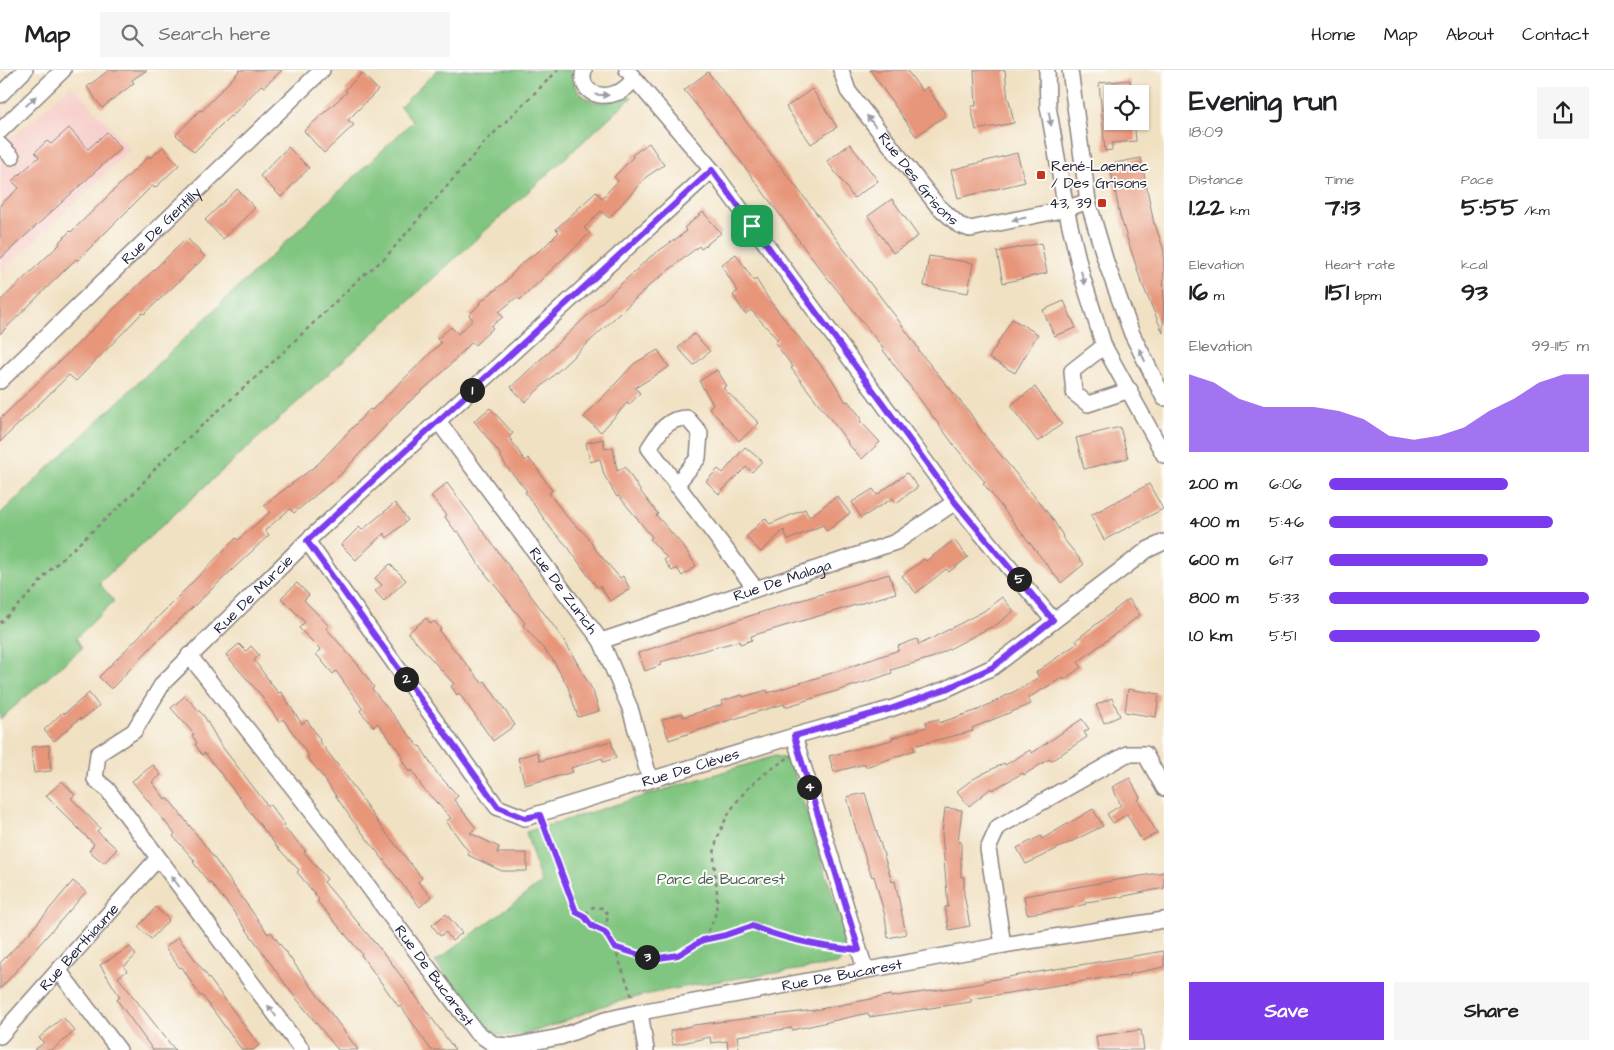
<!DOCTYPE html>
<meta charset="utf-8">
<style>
:root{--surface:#fff;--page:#f6f6f6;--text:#202124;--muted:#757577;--line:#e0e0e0;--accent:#7c3aed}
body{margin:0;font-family:"Architects Daughter",sans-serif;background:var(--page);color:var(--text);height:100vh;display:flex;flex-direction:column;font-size:19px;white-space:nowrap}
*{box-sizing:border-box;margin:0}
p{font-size:16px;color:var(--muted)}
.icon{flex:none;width:28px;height:28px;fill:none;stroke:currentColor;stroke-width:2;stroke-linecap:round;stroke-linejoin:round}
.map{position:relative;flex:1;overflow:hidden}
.details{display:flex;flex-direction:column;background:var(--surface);width:450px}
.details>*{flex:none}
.tools{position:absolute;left:1104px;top:15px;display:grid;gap:10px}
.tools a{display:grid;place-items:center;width:45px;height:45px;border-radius:0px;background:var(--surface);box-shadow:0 1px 4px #0004;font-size:25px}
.pin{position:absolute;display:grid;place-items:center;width:42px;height:42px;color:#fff;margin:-21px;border-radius:10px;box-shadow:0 2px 8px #0006}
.km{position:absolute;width:25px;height:25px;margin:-12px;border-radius:50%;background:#222;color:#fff;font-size:14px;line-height:25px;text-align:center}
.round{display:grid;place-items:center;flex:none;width:52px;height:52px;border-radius:0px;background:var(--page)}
.overview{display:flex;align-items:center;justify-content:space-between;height:85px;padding:0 25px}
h1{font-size:28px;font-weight:800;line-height:38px}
.stats{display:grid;grid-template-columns:repeat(3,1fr);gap:8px;height:85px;padding:5px 25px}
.stats div{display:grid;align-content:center}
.stats b{font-size:25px;font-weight:800}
.stats small{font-size:14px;font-weight:400}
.stats p{font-size:14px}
.chart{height:140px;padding:10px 25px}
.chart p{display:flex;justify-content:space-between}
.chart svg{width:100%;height:90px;margin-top:5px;fill:var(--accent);opacity:.7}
.button{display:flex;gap:10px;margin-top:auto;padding:10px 25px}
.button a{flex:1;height:58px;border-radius:0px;background:var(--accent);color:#fff;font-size:20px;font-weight:800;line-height:58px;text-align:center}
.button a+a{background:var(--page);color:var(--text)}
ul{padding:0 25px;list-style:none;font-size:16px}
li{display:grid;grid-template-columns:80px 60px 1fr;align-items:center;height:38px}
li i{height:12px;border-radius:6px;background:var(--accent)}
header{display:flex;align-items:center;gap:30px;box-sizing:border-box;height:70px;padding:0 25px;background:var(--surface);border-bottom:1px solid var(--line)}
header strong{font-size:24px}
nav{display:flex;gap:28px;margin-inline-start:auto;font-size:18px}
.search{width:350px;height:45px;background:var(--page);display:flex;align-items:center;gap:12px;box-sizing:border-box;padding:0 18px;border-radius:0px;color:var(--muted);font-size:19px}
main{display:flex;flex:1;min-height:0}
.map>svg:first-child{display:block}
.built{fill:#f7d0cc}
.green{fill:#80c580;stroke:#51745e}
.building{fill:#e7967a}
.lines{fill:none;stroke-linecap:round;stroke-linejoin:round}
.minor-casing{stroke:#8a827f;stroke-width:18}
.path{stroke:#8a827f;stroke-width:2.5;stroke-dasharray:4 4;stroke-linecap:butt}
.minor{stroke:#fff;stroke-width:15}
.oneway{fill:#9c9ca7}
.route-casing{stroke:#fff;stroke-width:10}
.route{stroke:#7c3aed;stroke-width:6}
.poi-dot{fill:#c8321e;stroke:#fdfcf7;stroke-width:2}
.labels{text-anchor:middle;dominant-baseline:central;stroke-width:4;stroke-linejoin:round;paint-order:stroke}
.poi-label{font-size:15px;fill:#22223b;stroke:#fdfcf7;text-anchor:start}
.street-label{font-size:15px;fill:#22223b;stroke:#fdfcf7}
.park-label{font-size:15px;fill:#435b53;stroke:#fdfcf7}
</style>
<header>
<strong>Map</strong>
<div class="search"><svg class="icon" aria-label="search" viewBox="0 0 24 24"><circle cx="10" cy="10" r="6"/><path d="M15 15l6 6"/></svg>Search here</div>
<nav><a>Home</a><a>Map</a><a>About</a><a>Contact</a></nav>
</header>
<main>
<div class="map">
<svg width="1164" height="980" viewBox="0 0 1164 980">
<rect width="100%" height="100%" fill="#fdfcf7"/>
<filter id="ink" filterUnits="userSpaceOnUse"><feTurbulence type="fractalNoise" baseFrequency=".02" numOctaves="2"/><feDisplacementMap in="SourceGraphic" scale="10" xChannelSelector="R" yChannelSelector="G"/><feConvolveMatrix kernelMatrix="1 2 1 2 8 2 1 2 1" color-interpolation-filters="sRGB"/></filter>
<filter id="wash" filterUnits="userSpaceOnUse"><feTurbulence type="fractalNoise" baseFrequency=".0096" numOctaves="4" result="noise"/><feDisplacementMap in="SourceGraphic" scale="20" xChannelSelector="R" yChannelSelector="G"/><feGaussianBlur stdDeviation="1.12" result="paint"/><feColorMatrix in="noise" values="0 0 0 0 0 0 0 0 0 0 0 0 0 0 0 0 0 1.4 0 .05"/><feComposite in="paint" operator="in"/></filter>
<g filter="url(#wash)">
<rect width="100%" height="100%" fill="#f1e1c3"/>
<path class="built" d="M 71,15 L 131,79 L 0,204 L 0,79 Z"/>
<path class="green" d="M 437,0 L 572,0 C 570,18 586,34 605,32 C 615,31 621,24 632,27 L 99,513 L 114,531 L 76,568 L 82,578 L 0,649 L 0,444 L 413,51 L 400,37 Z
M 775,686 L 787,689 L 791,694 L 849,876 L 843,889 L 837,894 C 761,906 683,913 609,934 C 580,942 526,973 496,964 C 482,959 447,907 435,892 L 541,813 L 526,762 Z"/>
<g id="blocks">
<path class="building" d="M 109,0 L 147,0 L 132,10 L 134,13 L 102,38 L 87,17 Z
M 240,0 L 282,0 L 264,17 L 261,15 L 231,47 L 230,46 L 194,82 L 176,65 L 200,40 L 202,41 Z
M 870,0 L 907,0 L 922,21 L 927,17 L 946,45 L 916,66 Z
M 974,0 L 1005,0 L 1008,30 L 1009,30 L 1014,53 L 976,60 L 971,36 L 976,36 Z
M 708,2 L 896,247 L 919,279 L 918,280 L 970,343 L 982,362 L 1052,448 L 1063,466 L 1062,467 L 1084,494 L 1061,513 L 983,413 L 985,412 L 957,379 L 883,280 L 884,279 L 814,191 L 724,69 L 684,20 Z
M 362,3 L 378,20 L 348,50 L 354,55 L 324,83 L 304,61 L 347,22 L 345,20 Z
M 1130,10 L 1132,24 L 1112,24 L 1112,51 L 1134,51 L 1136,71 L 1112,73 L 1112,80 L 1105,81 L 1099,13 Z
M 812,19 L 837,57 L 811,74 L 786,37 Z
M 69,58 L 88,79 L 107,62 L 121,78 L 0,189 L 0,135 L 19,118 L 12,111 L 39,87 L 35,82 L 47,71 L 51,74 Z
M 649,73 L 664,95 L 646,107 L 609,148 L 601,141 L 584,158 L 590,163 L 520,230 L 517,227 L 499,242 L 503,247 L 491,256 L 493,258 L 475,275 L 472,272 L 442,303 L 402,338 L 340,405 L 294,443 L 290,439 L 265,460 L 269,465 L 157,571 L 111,619 L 99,607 L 236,468 L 238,470 L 270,442 L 264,435 L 318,394 L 370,339 L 372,340 L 441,273 L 437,269 L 451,257 L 458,264 L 473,250 L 469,245 L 480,234 L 479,233 L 505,212 L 521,194 L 543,178 L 559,162 L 556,159 L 596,122 L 602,128 L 618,111 L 614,107 L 633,87 L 632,85 Z
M 850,74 L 878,111 L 854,128 L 827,91 Z
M 163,77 L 179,95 L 155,118 L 152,116 L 78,190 L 76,189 L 0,264 L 0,231 L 60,174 L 59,172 L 70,161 L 71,162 L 149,86 L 150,88 Z
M 288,77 L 309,98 L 281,127 L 260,106 Z
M 1017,83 L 1025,112 L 958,128 L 951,100 Z
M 1141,88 L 1154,154 L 1155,154 L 1164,181 L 1163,263 L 1141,211 L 1120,146 L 1110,94 Z
M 237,119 L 255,138 L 223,169 L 205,150 Z
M 892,129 L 918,166 L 893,183 L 868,146 Z
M 703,142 L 721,163 L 701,179 L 699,176 L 651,214 L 525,332 L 511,317 L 650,187 L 687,161 L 684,158 Z
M 187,168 L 205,187 L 144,244 L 142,243 L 76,311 L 69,305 L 0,372 L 0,349 Z
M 1041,173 L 1047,203 L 1003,213 L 997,182 Z
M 736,184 L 754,211 L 756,209 L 770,231 L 831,308 L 846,332 L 848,331 L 862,349 L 860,351 L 880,372 L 862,389 L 847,373 L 848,372 L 791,298 L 793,297 L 775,273 L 778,270 L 751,240 L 745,244 L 733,225 L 738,221 L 721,195 Z
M 929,186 L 973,193 L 968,223 L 924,216 Z
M 1064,231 L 1076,258 L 1054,266 L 1043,240 Z
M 1012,249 L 1038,264 L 1015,303 L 989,288 Z
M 694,264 L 710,281 L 694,295 L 678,278 Z
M 658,280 L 669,297 L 635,318 L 640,323 L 629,335 L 627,333 L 601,362 L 584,347 L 635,293 Z
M 717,300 L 727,316 L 723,318 L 759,353 L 739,371 L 709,338 L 713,334 L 699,311 Z
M 1035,317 L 1062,354 L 1038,372 L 1012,338 L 1012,334 Z
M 490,338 L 513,363 L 509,367 L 525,391 L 528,388 L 536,397 L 552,421 L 549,423 L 566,446 L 586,465 L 595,479 L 620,508 L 623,506 L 630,519 L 610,531 L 600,516 L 598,518 L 589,507 L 568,477 L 552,460 L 525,422 L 527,421 L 506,396 L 498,381 L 474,351 Z
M 1120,357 L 1128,388 L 1084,399 L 1076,368 Z
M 603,369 L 605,379 L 613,377 L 617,401 L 625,397 L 641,422 L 658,444 L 656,445 L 684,477 L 696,496 L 682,506 L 677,498 L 672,501 L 664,490 L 667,488 L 650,469 L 652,467 L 619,426 L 617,427 L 604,405 L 600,389 L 590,392 L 586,373 Z
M 745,377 L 762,391 L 752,402 L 746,397 L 719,424 L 706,411 L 718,399 L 723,403 Z
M 907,403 L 918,417 L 896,433 L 893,428 L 861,448 L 852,432 L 873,419 L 877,425 Z
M 447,413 L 564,570 L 593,621 L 599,641 L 578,647 L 568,617 L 553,590 L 523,555 L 525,553 L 481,498 L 458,461 L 456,462 L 445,447 L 447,445 L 431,426 Z
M 1149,414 L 1163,439 L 1104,470 L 1091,445 Z
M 837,426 L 850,443 L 827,461 L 823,455 L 788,470 L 784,460 L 761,482 L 746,467 L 765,448 L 770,454 L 805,439 L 809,447 Z
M 395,433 L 408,450 L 387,468 L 384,463 L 356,490 L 341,475 L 359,457 L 362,460 Z
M 954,470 L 968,487 L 949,502 L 946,499 L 916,523 L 902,506 L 924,489 L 926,491 Z
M 390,494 L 406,510 L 384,531 L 375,521 L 382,515 L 375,508 Z
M 889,504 L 896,523 L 751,566 L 752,570 L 740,574 L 739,571 L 660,592 L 661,595 L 645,601 L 638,583 L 771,539 Z
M 297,513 L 309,525 L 304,530 L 329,556 L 326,558 L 359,596 L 374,617 L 372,619 L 419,677 L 420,676 L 437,703 L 458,726 L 454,730 L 476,758 L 470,763 L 499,777 L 497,783 L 527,783 L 527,801 L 502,801 L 468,785 L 469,782 L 446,751 L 451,748 L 422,717 L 412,700 L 409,702 L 401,688 L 403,687 L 378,653 L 374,657 L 360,641 L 362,638 L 336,601 L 333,604 L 316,584 L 321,580 L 299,558 L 305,552 L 281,528 Z
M 1002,527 L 1014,541 L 992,558 L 991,557 L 934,587 L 891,600 L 892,603 L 875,609 L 785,637 L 784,634 L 727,651 L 669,670 L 662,650 L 682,643 L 683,647 L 722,635 L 721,631 L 742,625 L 743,627 L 767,620 L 768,623 L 832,603 L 899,580 L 898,576 L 917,569 L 919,575 L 984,541 Z
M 1129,529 L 1140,545 L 1078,592 L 1081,597 L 1064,610 L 1062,608 L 1028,628 L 1031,634 L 972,658 L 973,661 L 913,676 L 915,680 L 866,697 L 865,694 L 834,702 L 829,686 L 892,670 L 892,668 L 927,657 L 926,652 L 938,649 L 939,653 L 978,640 L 1025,616 L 1039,607 L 1036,602 L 1078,573 L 1076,570 Z
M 426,548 L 431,554 L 434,551 L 441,559 L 439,561 L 482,613 L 485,611 L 515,655 L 493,671 L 459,623 L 457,625 L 451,616 L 454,614 L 408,563 Z
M 239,574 L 246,581 L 251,576 L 259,585 L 254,590 L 278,623 L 281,622 L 302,654 L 307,650 L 320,670 L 319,671 L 344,703 L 379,754 L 422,808 L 418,812 L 431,827 L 420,837 L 350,747 L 323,707 L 307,687 L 309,686 L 283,649 L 279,652 L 260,624 L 226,585 Z
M 1128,619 L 1159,624 L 1156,647 L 1125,642 Z
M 89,623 L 99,636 L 81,650 L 80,648 L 54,671 L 44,660 L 63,642 L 64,644 Z
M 185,626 L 204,646 L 220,674 L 268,736 L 270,735 L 285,755 L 283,757 L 306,781 L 304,782 L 327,809 L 324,812 L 390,891 L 455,980 L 431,980 L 401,936 L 399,937 L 361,885 L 362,884 L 317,831 L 319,829 L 297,802 L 299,800 L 278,778 L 205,683 L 202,685 L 195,674 L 197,673 L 192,665 L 194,664 L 171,638 Z
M 1112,628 L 1120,646 L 1104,653 L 1096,635 Z
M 1082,649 L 1089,659 L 1084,662 L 1087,667 L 1051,691 L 1049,689 L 1024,705 L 1023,703 L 992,720 L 991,718 L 969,736 L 957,721 L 973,709 L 1004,693 L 1005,695 L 1030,680 L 1032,683 Z
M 611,671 L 616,688 L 603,692 L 602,688 L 571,698 L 573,702 L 525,715 L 518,688 L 537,682 L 540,691 Z
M 49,675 L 51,701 L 34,703 L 31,677 Z
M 153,695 L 161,705 L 152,712 L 166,730 L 168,728 L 204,774 L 268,864 L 271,862 L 358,980 L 338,980 L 291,922 L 231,838 L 210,812 L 209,813 L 193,792 L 195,791 L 173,766 L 175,764 L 132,711 Z
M 1130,708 L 1140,728 L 1138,730 L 1157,763 L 1142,771 L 1127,744 L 1113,753 L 1107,744 L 1121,735 L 1112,717 Z
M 62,711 L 75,725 L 71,728 L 100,758 L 97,761 L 117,779 L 104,793 L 89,781 L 94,774 L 46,726 Z
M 865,723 L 892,812 L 895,811 L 906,864 L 888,868 L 885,846 L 874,806 L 872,807 L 856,760 L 847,727 Z
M 945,738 L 962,740 L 958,772 L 961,772 L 961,807 L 964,807 L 964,824 L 970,856 L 949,860 L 945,837 L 948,837 L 942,764 Z
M 1093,739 L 1103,756 L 1026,794 L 1017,778 L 1041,766 L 1042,769 Z
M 1164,802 L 1164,818 L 1120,827 L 1086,832 L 1086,834 L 1067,839 L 1027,844 L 1024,826 Z
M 73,811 L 86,822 L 0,919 L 0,893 L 31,861 Z
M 156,837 L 169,850 L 151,869 L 138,857 Z
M 446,844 L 462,863 L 452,871 L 446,862 L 440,866 L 432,855 Z
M 178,867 L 259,975 L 253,980 L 242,980 L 202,925 L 200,926 L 182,897 L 180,898 L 165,878 Z
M 130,877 L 136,885 L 124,897 L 127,901 L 118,907 L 175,980 L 153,980 L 117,930 L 120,927 L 100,895 Z
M 1164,881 L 1164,897 L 1129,904 L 1129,906 L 1103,908 L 971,929 L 971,932 L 869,947 L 868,943 L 792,960 L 792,958 L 737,966 L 739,978 L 728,980 L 727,971 L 711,973 L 710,967 L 673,975 L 670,961 L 694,955 L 815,940 L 891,925 L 891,927 L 984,913 L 984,911 Z
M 63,947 L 75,961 L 52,980 L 34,980 L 44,973 L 39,968 Z
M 1141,960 L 1144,980 L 1098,980 L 1096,966 Z"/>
</g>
</g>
<g filter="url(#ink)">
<use href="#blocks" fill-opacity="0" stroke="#8a827f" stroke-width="1"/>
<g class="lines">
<defs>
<g id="minor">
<path d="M 584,0 C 578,21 599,30 616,23 C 624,21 629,15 634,9"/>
<path d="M 627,0 L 712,100 L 955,432 L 1053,550"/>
<path id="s1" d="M 841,0 L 848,21 L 937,135 L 959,155 L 970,159 L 1066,139 L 1088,131"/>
<path d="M 1047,0 L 1048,36 L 1066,139 L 1082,206 L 1104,276 L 1164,385"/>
<path d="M 1070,0 L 1088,131 L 1106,192 L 1132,264 L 1164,328"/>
<path d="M 0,25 L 25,0"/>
<path d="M 0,61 L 63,0"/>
<path d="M 0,75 L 12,87"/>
<path d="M 1104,276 L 1072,301 L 1074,323 L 1088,334 L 1130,320"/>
<path id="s2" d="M 0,311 L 322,0"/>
<path id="s3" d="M 438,351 L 601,571 L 630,638 L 650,710"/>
<path d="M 676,415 L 698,388 L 700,363 L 687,348 C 667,348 659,362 649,378 L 755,518"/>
<path id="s4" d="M 307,471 L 497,737 L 525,748 L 794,666 L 890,639 L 946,619 L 993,597 L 1147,480 L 1164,472"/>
<path id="s5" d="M 601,571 L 896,472 L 955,432"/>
<path id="s6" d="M 189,585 L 334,770 L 476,962 L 495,975 L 512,976 L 560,967 L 605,950 L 640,942 L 1003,875 L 1164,850"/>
<path d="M 794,666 L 865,899"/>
<path d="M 1003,875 L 988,779 L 998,757 L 1127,684 L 1145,684 L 1164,718"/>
<path d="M 59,901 L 119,980"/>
<path d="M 640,942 L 646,980"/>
<path id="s7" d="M 0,966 L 158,788"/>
<path id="s8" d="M 302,980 L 107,719 L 95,709 L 98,684 L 134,661 L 163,613 L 307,471 L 712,100"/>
</g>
</defs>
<use href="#minor" class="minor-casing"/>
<path class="path" d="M 0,553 L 29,525 L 51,499 L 134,423 L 160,393 L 275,290 L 360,208 L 385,188 L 484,73 L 558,0
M 544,755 L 576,842 L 583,846 L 593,837 L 603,838 L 608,844 L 605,862 L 614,877 C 626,881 641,889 654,888 C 688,888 716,866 717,830 C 718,810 710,790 717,770 C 730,731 754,709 788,688
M 583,846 L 592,857 L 605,862
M 703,870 L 726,865 L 752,856 L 777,866 L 846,879
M 614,877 L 633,929"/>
<use href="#minor" class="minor"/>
</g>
<defs><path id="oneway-solid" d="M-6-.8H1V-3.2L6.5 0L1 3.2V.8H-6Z" transform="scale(1.25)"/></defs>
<g class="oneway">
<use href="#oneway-solid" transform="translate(602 25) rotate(1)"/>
<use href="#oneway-solid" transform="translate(31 31) rotate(-44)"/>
<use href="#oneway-solid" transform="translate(1050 49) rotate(80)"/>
<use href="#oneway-solid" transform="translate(871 51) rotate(-127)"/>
<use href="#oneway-solid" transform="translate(1019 149) rotate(168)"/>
<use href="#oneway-solid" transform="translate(1083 208) rotate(74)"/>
<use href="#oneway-solid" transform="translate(1142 285) rotate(-116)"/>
<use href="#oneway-solid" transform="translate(175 811) rotate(-127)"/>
<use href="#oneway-solid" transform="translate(272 941) rotate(-127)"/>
</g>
</g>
<g class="lines" filter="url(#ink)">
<defs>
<path id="route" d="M 712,100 L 955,432 L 1053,550 L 993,597 L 946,619 L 890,639 L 794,666 L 859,880 C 822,877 786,870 752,856 L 726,865 L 703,870 L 678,885 L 653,889 L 614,877 L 605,862 L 592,856 L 584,846 L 576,842 L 540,745 L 525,748 L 498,737 L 307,471 Z"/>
</defs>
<use href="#route" class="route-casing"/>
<use href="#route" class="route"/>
</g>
<g class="poi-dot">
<rect x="1036" y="100" width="10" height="10" rx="2.5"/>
<rect x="1097" y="128" width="10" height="10" rx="2.5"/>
</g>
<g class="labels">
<g class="poi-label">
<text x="1051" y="96">René-Laennec<tspan x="1051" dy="17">/ Des Grisons</tspan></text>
<text x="1092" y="133" text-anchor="end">43, 39</text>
</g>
<g class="street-label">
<text stroke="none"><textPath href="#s1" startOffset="135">Rue Des Grisons</textPath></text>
<text stroke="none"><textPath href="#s2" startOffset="224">Rue De Gentilly</textPath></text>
<text stroke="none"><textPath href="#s5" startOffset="191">Rue De Malaga</textPath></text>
<text stroke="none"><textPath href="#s3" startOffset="211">Rue De Zurich</textPath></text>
<text stroke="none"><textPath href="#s8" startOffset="592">Rue De Murcie</textPath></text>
<text stroke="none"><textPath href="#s4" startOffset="530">Rue De Clèves</textPath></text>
<text stroke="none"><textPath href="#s7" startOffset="119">Rue Berthiaume</textPath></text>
<text stroke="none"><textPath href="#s6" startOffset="852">Rue De Bucarest</textPath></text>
<text stroke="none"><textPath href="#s6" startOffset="404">Rue De Bucarest</textPath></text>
</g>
<g class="park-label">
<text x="721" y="809">Parc de Bucarest</text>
</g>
</g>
</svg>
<div class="tools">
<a><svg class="icon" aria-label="locate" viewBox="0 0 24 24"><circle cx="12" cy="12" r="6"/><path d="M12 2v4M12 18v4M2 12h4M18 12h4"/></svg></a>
</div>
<div class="pin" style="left:752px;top:156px;background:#1e9e55"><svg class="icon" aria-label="arrive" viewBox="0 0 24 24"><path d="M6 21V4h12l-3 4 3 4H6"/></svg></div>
<b class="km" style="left:472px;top:320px">1</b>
<b class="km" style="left:406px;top:609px">2</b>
<b class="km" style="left:647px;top:887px">3</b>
<b class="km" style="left:809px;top:717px">4</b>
<b class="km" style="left:1019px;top:509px">5</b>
</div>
<section class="details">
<div class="overview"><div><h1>Evening run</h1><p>18:09</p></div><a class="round"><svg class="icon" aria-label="share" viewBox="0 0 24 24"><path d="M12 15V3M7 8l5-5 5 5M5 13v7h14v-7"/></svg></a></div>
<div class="stats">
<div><p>Distance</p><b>1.22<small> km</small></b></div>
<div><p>Time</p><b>7:13</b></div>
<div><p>Pace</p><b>5:55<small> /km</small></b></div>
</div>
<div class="stats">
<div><p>Elevation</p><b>16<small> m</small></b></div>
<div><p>Heart rate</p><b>151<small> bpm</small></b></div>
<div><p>kcal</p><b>93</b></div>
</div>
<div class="chart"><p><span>Elevation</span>99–115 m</p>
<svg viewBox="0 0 160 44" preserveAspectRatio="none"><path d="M0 44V6L10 10L20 18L30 22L40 22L50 22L60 24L70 28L80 36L90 38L100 36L110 32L120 24L130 18L140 10L150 6L160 6V44z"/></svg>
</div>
<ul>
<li><b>200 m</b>6:06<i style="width:69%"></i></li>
<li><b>400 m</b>5:46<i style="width:86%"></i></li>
<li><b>600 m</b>6:17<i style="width:61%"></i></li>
<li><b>800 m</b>5:33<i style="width:100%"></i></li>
<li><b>1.0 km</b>5:51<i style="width:81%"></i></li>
</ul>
<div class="button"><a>Save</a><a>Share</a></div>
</section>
</main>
